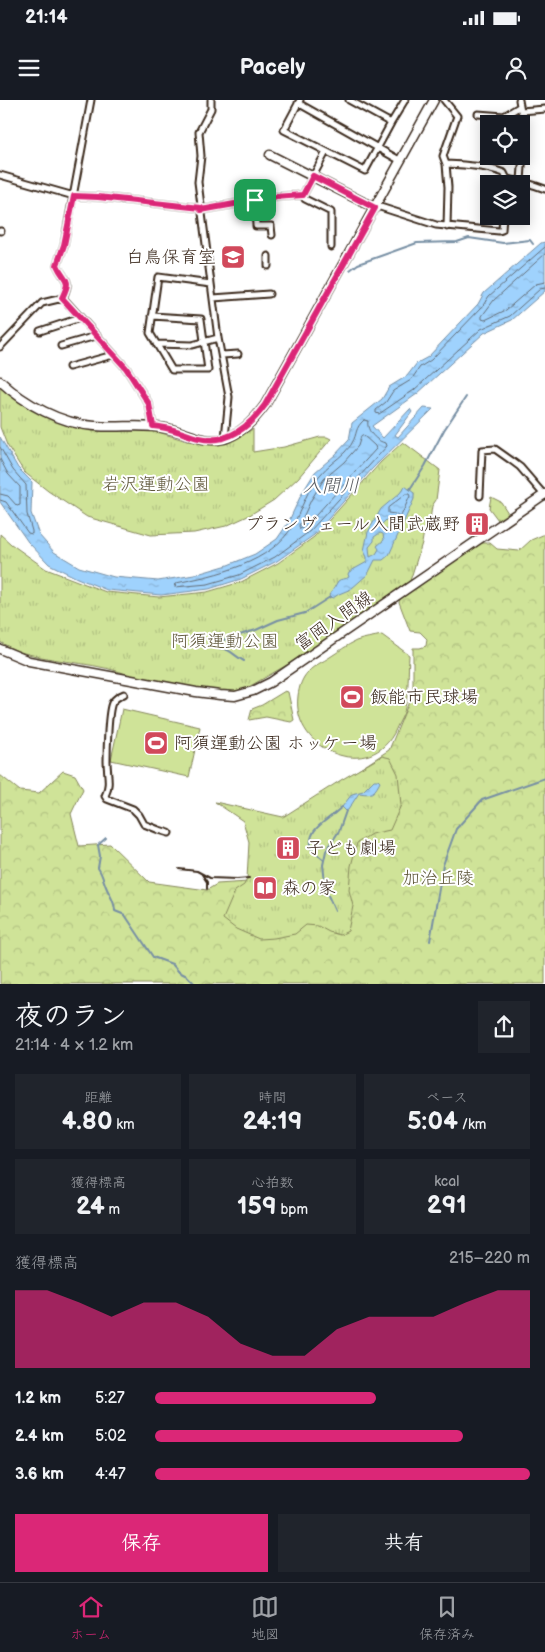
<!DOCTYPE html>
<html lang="ja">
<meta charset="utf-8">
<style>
:root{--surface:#171b24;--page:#20242c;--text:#f1f3f6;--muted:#9ea1a6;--line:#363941;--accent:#db2777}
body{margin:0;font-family:"Balsamiq Sans","Klee One",sans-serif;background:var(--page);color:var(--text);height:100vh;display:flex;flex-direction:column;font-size:19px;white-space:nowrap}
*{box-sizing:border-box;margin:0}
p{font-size:16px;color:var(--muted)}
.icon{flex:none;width:28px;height:28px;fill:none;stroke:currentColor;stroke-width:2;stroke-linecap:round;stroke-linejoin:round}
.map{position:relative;height:884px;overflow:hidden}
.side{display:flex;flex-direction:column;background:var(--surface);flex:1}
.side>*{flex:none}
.controls{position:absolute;left:480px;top:15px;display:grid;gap:10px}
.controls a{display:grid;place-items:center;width:50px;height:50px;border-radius:0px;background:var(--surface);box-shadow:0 2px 12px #0003;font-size:25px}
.pin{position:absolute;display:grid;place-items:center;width:42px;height:42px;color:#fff;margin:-21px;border-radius:10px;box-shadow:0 2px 8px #0006}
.round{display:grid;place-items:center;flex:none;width:52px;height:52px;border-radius:0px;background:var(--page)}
.headline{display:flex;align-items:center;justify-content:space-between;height:85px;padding:0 15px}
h1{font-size:28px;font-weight:600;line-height:38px}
.figures{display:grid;grid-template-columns:repeat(3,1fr);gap:8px;height:85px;padding:5px 15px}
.figures div{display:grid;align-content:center;border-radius:0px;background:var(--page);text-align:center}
.figures b{font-size:25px;font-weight:600}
.figures small{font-size:14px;font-weight:400}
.figures p{font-size:14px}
.chart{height:140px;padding:10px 15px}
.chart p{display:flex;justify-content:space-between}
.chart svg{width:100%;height:90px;margin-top:5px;fill:var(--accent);opacity:.7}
.cta{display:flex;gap:10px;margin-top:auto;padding:10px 15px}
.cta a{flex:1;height:58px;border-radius:0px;background:var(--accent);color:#fff;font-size:20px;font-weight:600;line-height:58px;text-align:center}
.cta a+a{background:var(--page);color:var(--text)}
ul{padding:0 15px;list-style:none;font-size:16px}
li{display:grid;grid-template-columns:80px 60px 1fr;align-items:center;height:38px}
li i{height:12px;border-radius:6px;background:var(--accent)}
.status{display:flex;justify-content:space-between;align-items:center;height:35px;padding:0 25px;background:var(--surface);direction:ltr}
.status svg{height:14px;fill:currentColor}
header{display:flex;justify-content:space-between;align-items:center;height:65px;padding:0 15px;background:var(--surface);font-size:22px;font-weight:600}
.dock{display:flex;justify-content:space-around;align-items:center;height:70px;border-top:1px solid var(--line);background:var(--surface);font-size:14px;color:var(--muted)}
.dock a{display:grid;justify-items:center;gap:2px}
.dock .selected{color:var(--accent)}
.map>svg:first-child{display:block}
.green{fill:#cfe398;stroke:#85865b}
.forest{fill:url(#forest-crowns);stroke:#85865b}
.park{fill:url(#park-tufts);stroke:#85865b}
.water{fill:url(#water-ripples);stroke:#778fa4;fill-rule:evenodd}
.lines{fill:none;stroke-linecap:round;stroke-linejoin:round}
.shore{stroke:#636d77;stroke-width:1}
.stream{stroke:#778fa4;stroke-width:2}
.street-casing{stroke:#3b2a1e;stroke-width:9}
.secondary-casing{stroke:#3b2a1e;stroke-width:11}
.street{stroke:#fff;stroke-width:5}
.secondary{stroke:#fff;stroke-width:8}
.rail{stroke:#3b2a1e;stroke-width:2}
.route-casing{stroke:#fff;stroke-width:10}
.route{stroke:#db2777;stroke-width:6}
.labels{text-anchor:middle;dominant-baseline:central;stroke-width:4;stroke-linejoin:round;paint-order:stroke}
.poi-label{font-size:18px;fill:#3b2a1e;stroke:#fff;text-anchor:start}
.park-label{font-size:18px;fill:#60583c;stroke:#fff}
.street-label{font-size:18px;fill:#3b2a1e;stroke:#fff}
.water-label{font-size:19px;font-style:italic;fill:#595c61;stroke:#fff}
</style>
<div class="status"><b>21:14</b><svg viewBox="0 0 49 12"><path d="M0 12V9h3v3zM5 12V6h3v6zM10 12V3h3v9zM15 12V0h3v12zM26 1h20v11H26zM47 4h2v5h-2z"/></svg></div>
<header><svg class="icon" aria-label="menu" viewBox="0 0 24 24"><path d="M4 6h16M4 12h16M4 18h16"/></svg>Pacely<svg class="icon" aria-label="person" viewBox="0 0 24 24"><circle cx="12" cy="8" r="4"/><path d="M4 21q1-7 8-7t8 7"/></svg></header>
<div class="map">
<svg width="545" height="885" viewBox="0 0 545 885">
<defs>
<pattern id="forest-crowns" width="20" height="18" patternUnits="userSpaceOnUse" patternTransform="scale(1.25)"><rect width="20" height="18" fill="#cfe398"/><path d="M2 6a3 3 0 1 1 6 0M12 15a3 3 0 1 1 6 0" fill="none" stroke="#b3c383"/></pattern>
<pattern id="park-tufts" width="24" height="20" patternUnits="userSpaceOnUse" patternTransform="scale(1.25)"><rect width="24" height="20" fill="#cfe398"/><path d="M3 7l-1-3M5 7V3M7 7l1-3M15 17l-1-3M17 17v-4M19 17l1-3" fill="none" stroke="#b3c383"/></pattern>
<pattern id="water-ripples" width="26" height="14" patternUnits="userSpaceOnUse" patternTransform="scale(1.25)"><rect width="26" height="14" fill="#9fd2fd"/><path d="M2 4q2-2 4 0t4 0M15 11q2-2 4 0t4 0" fill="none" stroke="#8ab4d8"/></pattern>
</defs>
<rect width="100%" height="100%" fill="#fff"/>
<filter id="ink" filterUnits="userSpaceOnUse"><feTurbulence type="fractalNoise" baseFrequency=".02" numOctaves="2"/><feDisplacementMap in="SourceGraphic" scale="10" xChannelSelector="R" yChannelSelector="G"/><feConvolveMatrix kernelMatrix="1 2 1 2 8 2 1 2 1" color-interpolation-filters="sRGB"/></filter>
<g filter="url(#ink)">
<path class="green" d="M 382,535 L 409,555 C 408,572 409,591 405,608 C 404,615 399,622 396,629 C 372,684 291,651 298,596 C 299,587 302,578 308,572 C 314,565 323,562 330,557 C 338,552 347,545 356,541 C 364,538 373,537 382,535 Z
M 122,609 L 200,627 L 189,677 L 111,660 Z"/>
<path class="forest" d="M 545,434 L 545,884 L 0,884 L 0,675 L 20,691 L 39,693 L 63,671 L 75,675 L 83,689 L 71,714 L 79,746 L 110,744 L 149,782 L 207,790 L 217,784 L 248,782 L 285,718 L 389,650 L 413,592 L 413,548 L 420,548 L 426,546 L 427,539 L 420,532 L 410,531 L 399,502 L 401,497 L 475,443 L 490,443 L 497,449 L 519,451 L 531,440 Z
M 285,591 L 288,592 L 294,620 L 291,622 L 266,617 L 249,620 L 252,609 L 262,605 Z"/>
<path class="park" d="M 0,285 L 37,312 L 64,324 L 91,331 L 133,329 L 158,332 L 187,341 L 215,343 L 233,339 L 253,329 L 253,352 L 284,347 L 320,337 L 327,337 L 331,339 L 298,378 L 274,400 L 248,416 L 226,426 L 194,433 L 151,435 L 87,417 L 48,391 L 24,372 L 7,345 L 0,327 Z
M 403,342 L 440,370 L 436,400 L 432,406 L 430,420 L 425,426 L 422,443 L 410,481 L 292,562 L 240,592 L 221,593 L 132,576 C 99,563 63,563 28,554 C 18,552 9,547 0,542 L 0,434 L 11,444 L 46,469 L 106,492 L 159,497 L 207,492 L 241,482 L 278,463 L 314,437 L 381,362 Z
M 491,397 L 501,402 L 508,413 L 498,420 L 489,408 Z
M 382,656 L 390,658 L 398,674 L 401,705 L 390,730 L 371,734 L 357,743 L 351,766 L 349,790 L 353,806 L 348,831 L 340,835 L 329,832 L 318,826 L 306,825 L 295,834 L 274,838 L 259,839 L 236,829 L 223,819 L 235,791 L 244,785 L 247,779 L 249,742 L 243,721 L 215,702 L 283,717 L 341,680 Z"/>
<path class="water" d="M 545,142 L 545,191 L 512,220 L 484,233 L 417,294 L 372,326 L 383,338 L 410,309 L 412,312 L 395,335 L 398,337 L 424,308 L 433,309 L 372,369 L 314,435 L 277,461 L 241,479 L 209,489 L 161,495 L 107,490 L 77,478 L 49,464 L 28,442 L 0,402 L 0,337 L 18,368 L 32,382 L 31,413 L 39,435 L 54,452 L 79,467 L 114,477 L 158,481 L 194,475 L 228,465 L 255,454 L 277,439 L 288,423 L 301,395 L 315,372 L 335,355 L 349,340 L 352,323 L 382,299 L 389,287 L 407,276 L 417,263 L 428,257 L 478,204 L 484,193 L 541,143 Z
M 405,386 L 414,393 L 414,399 L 389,455 L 383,460 L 375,460 L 368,474 L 351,489 L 339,494 L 333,498 L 330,497 L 329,495 C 333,491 336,484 338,481 C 341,478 346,480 349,477 L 348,474 L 349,472 L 367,462 L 367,457 L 364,451 L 368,432 L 381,409 L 400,393 ZM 388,418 L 393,419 L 395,424 L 391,428 L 385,430 L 380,428 L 382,424 ZM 380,433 L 383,434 L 384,440 L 377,446 L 379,449 L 376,454 L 370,457 L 369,447 L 374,441 L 374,437 Z
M 374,680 L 378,680 L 380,682 C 374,694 371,695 359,693 L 348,710 L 346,711 L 342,707 L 352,694 L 363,691 Z"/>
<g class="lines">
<path class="shore" d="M 545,147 L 489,196 L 482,207 L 431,260 L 420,267 L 411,280 L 393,291 L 386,302 L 376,310 L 376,313 L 379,314 L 414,290 L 481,229 L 510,216 L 540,189 L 545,188
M 545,154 L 494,200 L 482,216 L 482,219 L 485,220 L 506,210 L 536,184 L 545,182
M 364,320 L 368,321 C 366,331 377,342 386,343 L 387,346 L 310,431 L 275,457 L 239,475 L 208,484 L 175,487 L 176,483 C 216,475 272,463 293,425 C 302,409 307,389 320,375 C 327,366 337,360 345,352 C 347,349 351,346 352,343 C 358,333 354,329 364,320 Z
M 363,335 L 375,346 L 376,349 L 306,426 L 300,429 L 299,426 L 311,400 L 324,379 L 344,362 L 358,346 L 361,336 Z
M 0,347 L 13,370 L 26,385 L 27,414 L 32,431 L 32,434 L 28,433 L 6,402 L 0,400
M 0,359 L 8,374 L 20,387 L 20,405 L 17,406 L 8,396 L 0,394
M 406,394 L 409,394 L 410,396 L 401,416 L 399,417 L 395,414 L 388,413 L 388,408 Z"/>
<path class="stream" d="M 350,170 L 358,164 L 417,143 L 457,142 L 469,138 L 503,143 L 530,140 L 533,144
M 410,389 L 425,366 L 444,330 L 466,297
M 244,561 C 233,555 231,549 218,548 L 220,541 L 256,530 L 278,520 L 305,513 L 330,497
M 106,738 L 98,745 L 100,756 L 98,768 C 103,775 104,784 108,791 C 112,799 115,803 115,811 L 125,815 L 153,857 L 172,864 L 179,872 L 187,876 L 196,885
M 324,760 L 312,750 C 307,733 318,726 330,717 C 334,714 338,710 342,707
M 335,811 L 326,791 L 323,765 L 326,751 L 339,731 L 346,711
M 430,841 L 443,765 L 456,729 L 482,700 L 545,678"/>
<defs>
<path id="street" d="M 211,0 L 211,9 L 199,32 L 201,56 L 198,82 L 218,238 L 229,297 L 225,338
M 300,0 L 284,30 L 365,71 L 391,23 L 349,0
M 444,0 L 457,16 L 443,56 L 446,64 C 466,65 486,66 504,73 L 507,79
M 519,0 L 521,11 L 545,9
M 298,3 L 401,61
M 478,14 L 504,16 L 519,7
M 391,23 L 405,0
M 326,52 L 303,95 L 305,99 L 331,112 L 331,147
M 446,64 L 448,87 L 447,127
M 0,75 L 74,96 L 98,97 L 201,108
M 521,81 L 523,53
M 507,84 L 507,79 C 521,81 532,84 545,89
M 255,100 L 256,126 L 271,126 L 272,135
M 377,106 L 436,125 L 499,131 L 502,130 L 503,116
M 201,110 L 274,97 L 303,95
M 0,131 L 1,131
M 268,156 L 268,166
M 63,198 L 126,268 L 149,304 L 153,326
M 213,198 L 269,194
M 152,216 L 201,219 L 208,270 L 172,270 L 150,233 L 158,177 L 211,184
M 40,231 L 80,218
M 156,244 L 192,245 L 218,238
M 61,246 L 96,236
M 0,247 L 42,203 L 63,198 C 72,177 65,183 57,165 L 64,145 L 91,0
M 222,255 L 238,254
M 69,267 L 113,255
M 480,396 L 482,350 L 495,349 L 512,361 L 520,367 L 545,396
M 124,594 C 119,596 115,598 112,603 C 108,611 107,650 107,661 C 107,674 111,684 105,696 L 107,699 L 133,709 L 139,715 L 144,724 L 159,730 L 169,733"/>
<path id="secondary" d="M 270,55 L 375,108
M 0,281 C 25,304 61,324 95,326 C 119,328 142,324 165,328 C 185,331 202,344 224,339 C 241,334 255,319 265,305 L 434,0
M 0,549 L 29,561 L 196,592 L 220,595 L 235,596 L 253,591 L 271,582 L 545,394"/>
</defs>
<use href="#street" class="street-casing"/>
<use href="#secondary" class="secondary-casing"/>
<use href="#street" class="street"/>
<use href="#secondary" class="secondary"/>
<path class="rail" d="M 179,769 L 197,771 L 210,778 L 237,779 L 249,778
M 201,773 L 207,782 L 207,789"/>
</g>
</g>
<g class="lines" filter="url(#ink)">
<defs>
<path id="route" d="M 313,76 L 375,108 L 265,305 C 249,327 227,345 199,338 C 193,337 186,334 180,332 C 171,329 163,327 153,326 L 149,304 L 126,268 L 62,198 C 72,177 65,183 57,165 L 64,145 L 74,96 L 98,97 L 201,108 L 201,110 L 274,97 L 303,95 Z"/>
</defs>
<use href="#route" class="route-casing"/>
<use href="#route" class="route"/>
</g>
<defs>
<symbol id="school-square" viewBox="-11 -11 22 22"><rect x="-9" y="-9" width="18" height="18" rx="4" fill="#d1495b" stroke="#fff"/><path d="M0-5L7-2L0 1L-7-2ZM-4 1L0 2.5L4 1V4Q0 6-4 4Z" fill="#fff"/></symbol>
<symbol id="building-square" viewBox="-11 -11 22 22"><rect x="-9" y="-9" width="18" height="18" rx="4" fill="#d1495b" stroke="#fff"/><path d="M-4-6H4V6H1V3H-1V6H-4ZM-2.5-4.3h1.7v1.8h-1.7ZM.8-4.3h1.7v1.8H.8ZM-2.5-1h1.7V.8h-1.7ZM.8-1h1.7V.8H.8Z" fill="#fff"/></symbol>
<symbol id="stadium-square" viewBox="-11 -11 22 22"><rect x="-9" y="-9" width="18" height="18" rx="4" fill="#d1495b" stroke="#fff"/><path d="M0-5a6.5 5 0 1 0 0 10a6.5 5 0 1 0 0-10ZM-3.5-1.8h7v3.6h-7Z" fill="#fff"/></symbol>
<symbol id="library-square" viewBox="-11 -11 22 22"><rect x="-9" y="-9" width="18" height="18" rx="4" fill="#d1495b" stroke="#fff"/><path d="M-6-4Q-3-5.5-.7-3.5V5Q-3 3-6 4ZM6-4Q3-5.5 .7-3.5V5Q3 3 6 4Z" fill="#fff"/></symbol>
</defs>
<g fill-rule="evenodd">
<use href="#school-square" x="219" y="143" width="28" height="28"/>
<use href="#building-square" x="463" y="410" width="28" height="28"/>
<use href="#stadium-square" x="338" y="583" width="28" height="28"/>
<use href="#stadium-square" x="142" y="629" width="28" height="28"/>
<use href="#building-square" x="274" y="734" width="28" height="28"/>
<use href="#library-square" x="251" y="774" width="28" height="28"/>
</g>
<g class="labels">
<g class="poi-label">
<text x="216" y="157" text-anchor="end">白鳥保育室</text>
<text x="460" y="424" text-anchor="end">プランヴェール入間武蔵野</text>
<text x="370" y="597">飯能市民球場</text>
<text x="174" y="643">阿須運動公園 ホッケー場</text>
<text x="306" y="748">子ども劇場</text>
<text x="282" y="788">森の家</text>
</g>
<g class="park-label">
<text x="156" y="384">岩沢運動公園</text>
<text x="225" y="541">阿須運動公園</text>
<text x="438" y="778">加治丘陵</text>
</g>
<g class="street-label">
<text transform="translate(334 521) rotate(-35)">富岡入間線</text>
</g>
<g class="water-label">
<text x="331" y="386">入間川</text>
</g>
</g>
</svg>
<div class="controls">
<a><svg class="icon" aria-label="locate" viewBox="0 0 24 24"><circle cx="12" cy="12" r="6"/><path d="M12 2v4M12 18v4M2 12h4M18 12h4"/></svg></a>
<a><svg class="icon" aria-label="layers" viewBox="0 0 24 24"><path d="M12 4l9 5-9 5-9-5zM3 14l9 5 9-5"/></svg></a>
</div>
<div class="pin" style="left:255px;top:100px;background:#1e9e55"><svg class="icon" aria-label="arrive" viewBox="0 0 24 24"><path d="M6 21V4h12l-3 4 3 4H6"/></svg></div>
</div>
<section class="side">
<div class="headline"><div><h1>夜のラン</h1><p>21:14 · 4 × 1.2 km</p></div><a class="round"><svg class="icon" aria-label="share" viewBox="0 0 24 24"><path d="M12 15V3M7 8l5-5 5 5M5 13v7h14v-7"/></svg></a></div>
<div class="figures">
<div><p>距離</p><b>4.80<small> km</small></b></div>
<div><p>時間</p><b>24:19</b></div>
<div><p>ペース</p><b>5:04<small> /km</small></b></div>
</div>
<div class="figures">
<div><p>獲得標高</p><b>24<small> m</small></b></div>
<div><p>心拍数</p><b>159<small> bpm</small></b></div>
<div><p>kcal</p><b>291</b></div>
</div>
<div class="chart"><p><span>獲得標高</span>215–220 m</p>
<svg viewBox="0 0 160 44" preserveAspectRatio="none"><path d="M0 44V6L10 6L20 12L30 19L40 12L50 12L60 19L70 32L80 38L90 38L100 25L110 19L120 19L130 19L140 12L150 6L160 6V44z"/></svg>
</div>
<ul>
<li><b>1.2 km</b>5:27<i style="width:59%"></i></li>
<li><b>2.4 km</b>5:02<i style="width:82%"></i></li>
<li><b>3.6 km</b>4:47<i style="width:100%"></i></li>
</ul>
<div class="cta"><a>保存</a><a>共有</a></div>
</section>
<nav class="dock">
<a class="selected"><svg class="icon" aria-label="home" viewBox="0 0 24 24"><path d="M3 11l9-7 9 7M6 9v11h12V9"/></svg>ホーム</a>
<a><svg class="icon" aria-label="map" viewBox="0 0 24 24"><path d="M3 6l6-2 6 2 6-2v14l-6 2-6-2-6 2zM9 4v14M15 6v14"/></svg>地図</a>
<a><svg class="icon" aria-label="saved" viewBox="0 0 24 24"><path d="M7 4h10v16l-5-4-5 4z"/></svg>保存済み</a>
</nav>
